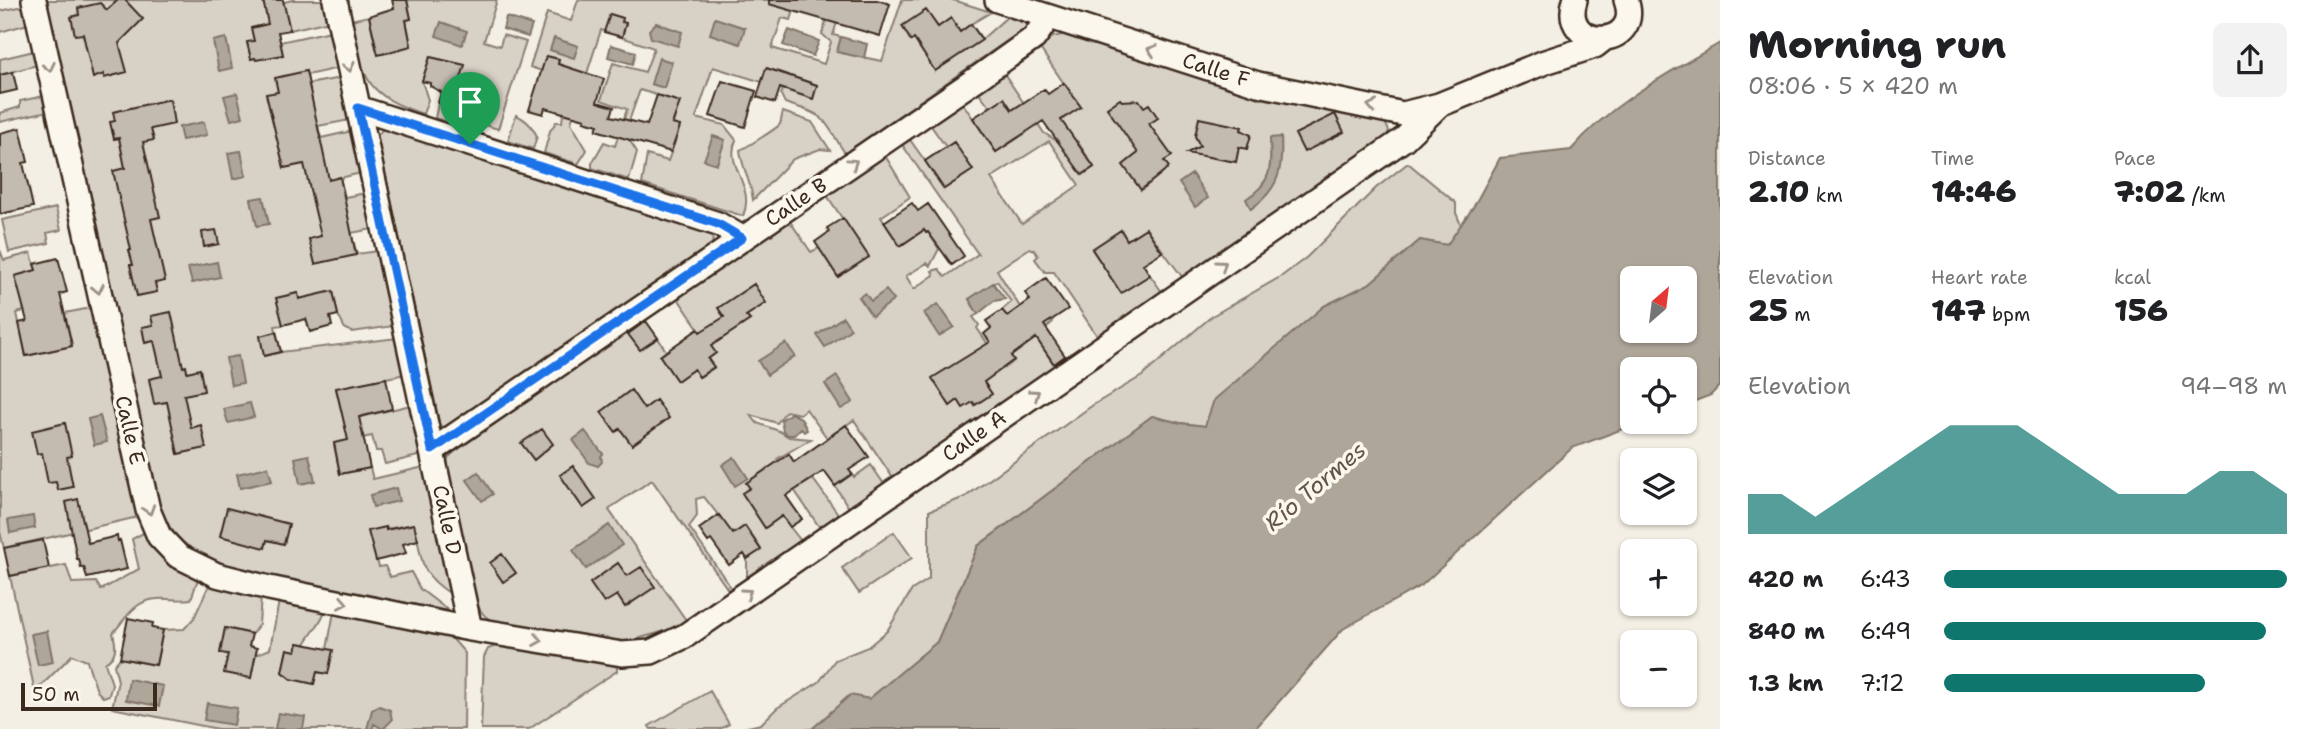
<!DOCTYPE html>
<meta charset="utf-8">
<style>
:root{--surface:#fff;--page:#f2f2f2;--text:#202124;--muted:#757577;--accent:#0f766e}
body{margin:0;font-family:"Shantell Sans",sans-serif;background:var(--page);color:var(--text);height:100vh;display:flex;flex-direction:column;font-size:26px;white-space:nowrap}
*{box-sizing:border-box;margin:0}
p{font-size:23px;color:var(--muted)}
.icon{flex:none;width:38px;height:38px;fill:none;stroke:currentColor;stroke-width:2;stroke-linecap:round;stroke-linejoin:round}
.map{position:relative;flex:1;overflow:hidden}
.panel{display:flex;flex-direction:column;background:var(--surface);width:595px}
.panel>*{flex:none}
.needle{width:46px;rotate:28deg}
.controls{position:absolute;left:1620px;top:266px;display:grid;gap:14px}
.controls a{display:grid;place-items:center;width:77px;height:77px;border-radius:10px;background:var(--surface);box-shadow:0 2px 5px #0004;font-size:35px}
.scale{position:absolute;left:21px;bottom:18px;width:136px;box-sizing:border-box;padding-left:7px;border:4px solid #3b2a1e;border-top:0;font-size:19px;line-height:24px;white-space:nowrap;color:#3b2a1e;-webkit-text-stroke:5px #fbf7ec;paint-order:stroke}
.pin{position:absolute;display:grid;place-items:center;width:60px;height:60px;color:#fff;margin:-72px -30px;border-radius:50% 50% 50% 0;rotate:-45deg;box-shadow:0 0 7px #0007}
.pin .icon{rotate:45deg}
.round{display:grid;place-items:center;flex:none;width:74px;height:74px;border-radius:10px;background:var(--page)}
.headline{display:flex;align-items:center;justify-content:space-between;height:119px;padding:0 28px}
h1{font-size:38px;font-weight:800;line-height:52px}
.metrics{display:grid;grid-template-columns:repeat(3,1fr);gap:10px;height:119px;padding:7px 28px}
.metrics div{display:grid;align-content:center}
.metrics b{font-size:30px;font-weight:800}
.metrics small{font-size:19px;font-weight:400}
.metrics p{font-size:19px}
.chart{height:196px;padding:14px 28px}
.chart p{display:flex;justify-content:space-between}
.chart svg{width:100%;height:126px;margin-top:7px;fill:var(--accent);opacity:.7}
ul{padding:0 28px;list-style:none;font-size:23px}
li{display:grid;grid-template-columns:112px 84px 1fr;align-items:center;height:52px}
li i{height:18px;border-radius:9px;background:var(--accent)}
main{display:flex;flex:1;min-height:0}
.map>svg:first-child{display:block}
.green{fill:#d8d1c6;stroke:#8a7e72;stroke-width:2;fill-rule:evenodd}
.water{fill:#afa69a;stroke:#817468;stroke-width:2;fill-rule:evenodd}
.building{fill:#c3bbb0;stroke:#3b2a1e;stroke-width:2}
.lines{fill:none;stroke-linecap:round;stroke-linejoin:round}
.minor-casing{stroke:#3b2a1e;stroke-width:28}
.minor{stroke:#fbf7ec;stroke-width:23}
.oneway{stroke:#9b9085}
.route-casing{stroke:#fff;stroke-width:14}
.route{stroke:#1a73e8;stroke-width:9}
.labels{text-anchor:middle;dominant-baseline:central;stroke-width:7;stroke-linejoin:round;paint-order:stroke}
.street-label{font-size:21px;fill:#3b2a1e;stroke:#fbf7ec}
.water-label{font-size:23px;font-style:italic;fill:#645549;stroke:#fbf7ec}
</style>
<main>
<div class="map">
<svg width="1720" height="729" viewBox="0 0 1720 729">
<rect width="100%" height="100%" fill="#f3efe4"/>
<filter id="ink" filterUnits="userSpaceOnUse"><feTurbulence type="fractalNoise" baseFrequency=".0143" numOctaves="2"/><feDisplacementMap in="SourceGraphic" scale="14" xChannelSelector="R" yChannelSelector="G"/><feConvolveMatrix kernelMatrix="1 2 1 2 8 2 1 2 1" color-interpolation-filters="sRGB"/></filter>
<g filter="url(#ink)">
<path class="green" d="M 46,0 L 263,0 L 265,7 L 292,0 L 324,0 L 329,21 L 290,30 L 287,20 L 252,28 L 254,41 L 247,43 L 251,58 L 255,58 L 256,60 L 283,55 L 280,42 L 331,31 L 339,68 L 307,75 L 308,84 L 341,78 L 350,120 L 318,126 L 321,138 L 352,131 L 361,173 L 340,178 L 345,197 L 366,193 L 373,229 L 351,233 L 357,254 L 378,251 L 394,326 L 352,332 L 345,329 L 338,315 L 333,292 L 299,299 L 297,293 L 277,298 L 283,325 L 275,326 L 281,352 L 397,338 L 405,374 L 336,389 L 344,421 L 411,405 L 422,455 L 385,464 L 381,451 L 376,451 L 372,436 L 334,444 L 340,474 L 370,468 L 373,479 L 424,467 L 452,595 C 416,571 424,562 414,524 L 369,532 L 379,567 L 385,566 L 390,577 L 411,572 L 420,589 L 449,611 C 398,601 347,592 296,581 C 258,573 215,569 184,543 C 162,524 156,500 149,473 Z
M 407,0 L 497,0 L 484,41 L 500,46 L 503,35 L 526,42 L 498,129 L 485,125 L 479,132 L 435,118 L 438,103 L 452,107 L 464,65 L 430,57 L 422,81 L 428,100 L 423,114 C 363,94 363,77 351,20 L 369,16 L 376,49 L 383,54 L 394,52 L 394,49 L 411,45 L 406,20 L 411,19 Z
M 578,0 L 797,0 L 791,20 L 782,18 L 772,48 L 824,64 L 831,42 L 822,34 L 833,0 L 844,0 L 833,35 L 841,37 L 837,52 L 882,61 L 902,0 L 953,0 L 991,12 L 971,24 L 982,39 L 1007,17 L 1025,23 L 1027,27 L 845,153 C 838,143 829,125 822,119 C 813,110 796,107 785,103 L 781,95 L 783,89 L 813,99 L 817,85 L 767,68 L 762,82 L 713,67 L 696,118 L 724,125 L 736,140 C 724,166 756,186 743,216 L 642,184 L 647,155 L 668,161 L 680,127 L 673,124 L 679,102 L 640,90 L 624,135 L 627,136 L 637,152 L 629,180 L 592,168 L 592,163 L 604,142 L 615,146 L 627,109 L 601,100 L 613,63 L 645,72 L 654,48 L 601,30 L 571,123 L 587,150 L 578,164 L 544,153 L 550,131 L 556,122 L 562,122 L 569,68 L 558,64 L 559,59 L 547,56 L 542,71 L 530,67 L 547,13 L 571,21 Z
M 24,6 L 28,24 L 0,32 L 0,11 Z
M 1066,34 L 1384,120 L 1389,131 L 1385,139 L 1183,278 L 1146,228 L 1127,240 L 1092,249 L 1121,293 L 1150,275 L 1162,292 L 1098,337 L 1054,272 L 1045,272 L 1035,259 L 1038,256 L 1035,250 L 1030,248 L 997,270 L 1020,307 L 1052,318 L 1053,322 L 1046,328 L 1051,335 L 1040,343 L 1055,366 L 893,478 L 854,420 L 827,438 L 806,409 L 800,414 L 786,411 L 777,423 L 751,415 L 757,423 L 779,431 L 789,437 L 811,439 L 777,459 L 797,489 L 813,479 L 839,515 L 820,528 L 786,478 L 783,492 L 802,519 L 790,527 L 801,541 L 747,579 L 747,559 L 761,549 L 745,526 L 733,534 L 704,497 L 696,499 L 697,516 L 689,527 L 732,589 L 729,591 L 652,480 L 613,506 L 609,510 L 686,620 L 676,628 L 626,642 L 490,620 C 482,614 479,610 476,600 L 447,466 L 448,458 L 453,453 L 627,332 L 640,350 L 658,338 L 666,351 L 660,356 L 677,380 L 694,369 L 700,377 L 714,368 L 708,359 L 715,353 L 677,297 L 789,220 L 811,252 L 819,248 L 868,257 L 826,194 L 884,154 L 910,197 L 881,217 L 900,246 L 924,230 L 926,233 L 928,232 L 939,249 L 930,266 L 927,263 L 906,276 L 914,289 L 934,275 L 932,271 L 939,269 L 945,277 L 978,254 L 901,143 L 908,137 L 925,161 L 946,147 L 929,123 L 961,101 L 996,152 L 1026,133 L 1004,98 L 990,107 L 977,90 L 1003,72 L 1044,133 L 1067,147 L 1065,150 L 1083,175 L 1094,167 L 1077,141 L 1074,143 L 1048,129 L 1080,107 L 1039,47 L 1053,37 ZM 1049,141 L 1079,185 L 1022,224 L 991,178 ZM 997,281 L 1011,302 L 1002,310 L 1027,344 L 1011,356 L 1014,361 L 1004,368 L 977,328 L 979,325 L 973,317 L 978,314 L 969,299 Z
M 34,51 L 37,65 L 0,75 L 0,59 Z
M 44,96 L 48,111 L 0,122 L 0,113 L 20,107 L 20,101 Z
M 783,112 L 812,122 L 830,150 L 820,149 L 793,159 L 753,200 C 751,182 742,168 740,150 C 745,148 778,128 780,124 C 781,122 782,114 783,112 Z
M 516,115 C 527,120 531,125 537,136 L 533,149 L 508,141 Z
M 382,130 L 389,130 L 707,230 L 713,235 L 712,246 L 445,427 L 440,426 L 378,140 L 378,135 Z
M 1408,163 L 1456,203 L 1456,213 L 1461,225 L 1447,245 L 1420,240 L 1369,284 L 1324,306 L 1205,426 L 1180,423 L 1152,416 L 978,546 L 937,642 L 869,699 L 850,695 L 812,729 L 739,729 L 761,724 L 777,708 L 819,682 L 835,660 L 868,647 L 887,631 L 912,590 L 929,579 L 929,511 L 965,497 L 1093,405 L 1142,376 L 1212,316 L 1282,276 L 1307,257 L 1376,188 Z
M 56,208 L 61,230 L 47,233 L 49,243 L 9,252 L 2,220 Z
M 0,250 L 4,260 L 31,253 L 36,270 L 23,304 L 24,311 L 17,313 L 26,356 L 72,346 L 65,313 L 91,308 L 138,517 L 4,548 L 0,532 Z
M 871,465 L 884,484 L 849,508 L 835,486 L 852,474 L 854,477 Z
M 145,532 L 164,559 L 198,579 L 191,599 C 179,601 169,598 157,599 C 135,600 126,618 113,633 C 116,645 118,655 105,663 L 112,684 L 109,695 L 103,697 L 97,691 L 87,661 L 72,655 L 35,692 L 10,576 L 66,565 L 72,583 L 96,582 L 101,590 L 139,569 L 132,539 Z
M 894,532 L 912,558 L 859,593 L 842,568 Z
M 210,583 L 224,589 L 261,597 L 259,624 L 252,634 L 226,628 L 221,653 L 255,655 L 270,649 L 279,601 L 325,610 C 323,621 311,633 305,644 L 298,643 L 296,651 L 287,650 L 282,672 L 288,676 L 317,672 L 328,674 L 327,649 L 334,612 L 451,637 L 465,653 L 464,729 L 218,729 L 112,708 L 118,681 L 114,665 L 120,658 L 156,665 L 163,630 L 184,629 L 194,618 Z
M 496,646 L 611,664 L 617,667 L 617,671 L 529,729 L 481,729 L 484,657 L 488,649 Z
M 710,691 L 729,724 L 720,729 L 651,729 L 649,726 Z"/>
<path class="water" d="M 506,17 L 532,25 L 528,37 L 503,29 Z
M 715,18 L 745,28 L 740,44 L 710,34 Z
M 441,22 L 467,31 L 462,45 L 436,36 Z
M 656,23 L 682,32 L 678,46 L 651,38 L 649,30 Z
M 789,30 L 819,41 L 813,56 L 783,45 Z
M 841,37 L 867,44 L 864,58 L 837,52 Z
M 226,38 L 232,68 L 219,71 L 213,41 Z
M 554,38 L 578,46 L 574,58 L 550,50 Z
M 1720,43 L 1720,385 L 1711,395 L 1685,405 L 1685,369 L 1633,369 L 1633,422 L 1641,422 L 1572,448 L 1422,585 L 1343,629 L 1255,729 L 812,729 L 850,695 L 869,699 L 937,642 L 978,546 L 1152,416 L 1180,423 L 1205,426 L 1214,400 L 1324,306 L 1369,284 L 1420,240 L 1447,245 L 1474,206 L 1500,158 L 1571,150 C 1611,103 1667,74 1720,43 ZM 1633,278 L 1685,278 L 1685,331 L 1633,331 Z
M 611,45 L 636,52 L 633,64 L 608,57 Z
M 659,58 L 672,62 L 664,88 L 651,84 Z
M 237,93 L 243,117 L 231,120 L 224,96 Z
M 204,122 L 207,135 L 182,140 L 179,127 Z
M 713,136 L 725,140 L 717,164 L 704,160 Z
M 1281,137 C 1283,170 1279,189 1251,209 L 1246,199 C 1273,182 1271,167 1270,138 Z
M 241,151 L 246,176 L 233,179 L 228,153 Z
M 1192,174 L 1208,198 L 1195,207 L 1179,183 Z
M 263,197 L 269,224 L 257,226 L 251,199 Z
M 217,262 L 220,277 L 192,283 L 188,268 Z
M 993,283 L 1005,299 L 994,301 L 978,314 L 969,299 Z
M 886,290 L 894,300 L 872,316 L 859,297 L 865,293 L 871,301 Z
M 938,304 L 954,327 L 939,336 L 924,313 Z
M 843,317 L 851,329 L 825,347 L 817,335 Z
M 786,343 L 795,356 L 767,375 L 758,361 Z
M 238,356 L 243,383 L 231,385 L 226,358 Z
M 837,376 L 853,402 L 841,409 L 825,384 Z
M 250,403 L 254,417 L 228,423 L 224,409 Z
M 791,413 L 801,418 L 807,430 L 804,432 L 801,428 L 794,435 L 788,435 L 783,431 L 781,420 Z
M 100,416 L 107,442 L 94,445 L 88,419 Z
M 585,431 L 603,454 L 601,456 L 602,462 L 598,466 L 589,463 L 573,440 Z
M 309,455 L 315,481 L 300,484 L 295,458 Z
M 734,457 L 748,478 L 735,486 L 722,465 Z
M 268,467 L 272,481 L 240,488 L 237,474 Z
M 478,472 L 493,494 L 482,501 L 467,480 Z
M 396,488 L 399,501 L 373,507 L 370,495 Z
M 33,516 L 35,528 L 10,533 L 8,520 Z
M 609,525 L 622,545 L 586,569 L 573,550 Z
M 47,631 L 53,662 L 38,665 L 31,634 Z
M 129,679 L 163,686 L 159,706 L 126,700 Z
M 207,703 L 237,708 L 234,725 L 204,720 Z
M 379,706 L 390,710 L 392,720 L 383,729 L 374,724 L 372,729 L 367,729 L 372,710 Z
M 278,713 L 305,717 L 303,729 L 275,729 Z"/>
<path class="building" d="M 118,0 L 125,0 L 143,19 L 119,43 L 127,72 L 104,78 L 104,74 L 93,78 L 83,34 L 75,35 L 71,17 L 79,15 L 78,8 L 100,3 L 107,10 Z
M 263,0 L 283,0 L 290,30 L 278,32 L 283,55 L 256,60 L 255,58 L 251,59 L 247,42 L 254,41 L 251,28 L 268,24 Z
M 392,0 L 407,0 L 411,19 L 406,20 L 411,46 L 378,55 L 369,16 L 394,8 Z
M 769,0 L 877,0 L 890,4 L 880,36 L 769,4 Z
M 926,10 L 938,27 L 951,18 L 960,32 L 971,24 L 982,40 L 935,71 L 914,39 L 911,41 L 902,26 Z
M 610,14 L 623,18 L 622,22 L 626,23 L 622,37 L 604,32 Z
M 546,56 L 559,59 L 558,64 L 604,79 L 597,102 L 614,107 L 611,116 L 647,125 L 657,95 L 680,102 L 672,124 L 680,126 L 671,152 L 596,130 L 598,125 L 584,121 L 585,119 L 545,108 L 543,114 L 529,110 Z
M 430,57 L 465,65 L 452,107 L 438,103 L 441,92 L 430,86 L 430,83 L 422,81 Z
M 766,68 L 817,85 L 813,99 L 780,88 L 775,103 L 757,97 Z
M 306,71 L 329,180 L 340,177 L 356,255 L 315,264 L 309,239 L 321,236 L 304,164 L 284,168 L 266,94 L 278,92 L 275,78 Z
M 13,72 L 17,90 L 0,94 L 0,75 Z
M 722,81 L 756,91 L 745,127 L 710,116 Z
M 1064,83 L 1081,107 L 1061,120 L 1094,167 L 1082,175 L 1043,121 L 996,152 L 973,118 L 1004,98 L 1012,110 L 1044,89 L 1048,94 Z
M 170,99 L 174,124 L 151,129 L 154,140 L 143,142 L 160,217 L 151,219 L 165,281 L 155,283 L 157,292 L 137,296 L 130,265 L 133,265 L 129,250 L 131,250 L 113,171 L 125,168 L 119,138 L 114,139 L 110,122 L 115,121 L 113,112 Z
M 1120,99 L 1122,101 L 1139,100 L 1144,107 L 1149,104 L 1158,118 L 1149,124 L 1172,156 L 1164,161 L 1169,167 L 1141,190 L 1123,165 L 1138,153 L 1107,108 Z
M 1335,114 L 1344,132 L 1304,152 L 1295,134 Z
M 1199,118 L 1242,127 L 1241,130 L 1251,135 L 1247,149 L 1239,147 L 1236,162 L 1187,153 L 1200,146 L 1195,136 Z
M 20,128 L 28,162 L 23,163 L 33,207 L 0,214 L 0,133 Z
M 954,142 L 973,170 L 944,189 L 925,161 Z
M 912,203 L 918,211 L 928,204 L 964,256 L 952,265 L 928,232 L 926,233 L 924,230 L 900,246 L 884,222 Z
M 843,218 L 869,257 L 838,277 L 815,242 L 829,232 L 827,228 Z
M 1146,228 L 1162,252 L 1143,264 L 1150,275 L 1121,293 L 1092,249 L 1121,230 L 1127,240 Z
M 216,230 L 219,244 L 204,247 L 202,232 Z
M 58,258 L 67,292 L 60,294 L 72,346 L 26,356 L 19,323 L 27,321 L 15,276 L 36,270 L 34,264 Z
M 1046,278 L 1068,309 L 1044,325 L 1065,356 L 1054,364 L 1036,338 L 1011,356 L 1014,360 L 984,382 L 992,394 L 975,405 L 973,402 L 963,408 L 958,400 L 950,406 L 932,378 L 990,342 L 984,334 L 991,328 L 986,321 L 1002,310 L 1007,316 L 1030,300 L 1025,293 Z
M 754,284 L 766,303 L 746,316 L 750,320 L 711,346 L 716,353 L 708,359 L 714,367 L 699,377 L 694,369 L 677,381 L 660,356 L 698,329 L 700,332 L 724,317 L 718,308 Z
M 333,291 L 338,315 L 330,317 L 332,326 L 310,332 L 306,319 L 283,325 L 276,298 L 298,293 L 299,299 Z
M 171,312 L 183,367 L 186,366 L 187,372 L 200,369 L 204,391 L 184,395 L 191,428 L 201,425 L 206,448 L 178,454 L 167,402 L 154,404 L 149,379 L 162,376 L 154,341 L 145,343 L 142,327 L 153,325 L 151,316 Z
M 646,321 L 658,338 L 640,350 L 628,334 Z
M 276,332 L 281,352 L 264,356 L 260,336 Z
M 386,378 L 392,409 L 359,417 L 370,468 L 340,474 L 334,443 L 348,440 L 336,388 Z
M 631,390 L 644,409 L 656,400 L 669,418 L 632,445 L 620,429 L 616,432 L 601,412 Z
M 65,423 L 72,456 L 67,457 L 73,487 L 58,490 L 56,482 L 48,483 L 42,453 L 37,454 L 32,431 Z
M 846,425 L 869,457 L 849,470 L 852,474 L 835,486 L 824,471 L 786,496 L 802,519 L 790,527 L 782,516 L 765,528 L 742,493 L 750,488 L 746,483 L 789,454 L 794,462 Z
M 542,429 L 553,444 L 534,460 L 521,443 Z
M 573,466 L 596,499 L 583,508 L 560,475 Z
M 78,499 L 88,543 L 117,536 L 118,541 L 120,540 L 127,569 L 87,578 L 84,567 L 81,568 L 79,559 L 77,559 L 66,502 Z
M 227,508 L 289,524 L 284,544 L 267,540 L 265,548 L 220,536 Z
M 719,515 L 733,534 L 745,526 L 761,550 L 747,559 L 744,554 L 729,565 L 711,540 L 708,542 L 699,529 Z
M 414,524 L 418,540 L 403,544 L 406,553 L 376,561 L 368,531 L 386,527 L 386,530 Z
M 43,540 L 49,568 L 10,576 L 4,548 Z
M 502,554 L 516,573 L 503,582 L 490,563 Z
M 618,563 L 627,576 L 641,567 L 655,587 L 625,607 L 617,595 L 604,603 L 590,583 Z
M 128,618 L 153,623 L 152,628 L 163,630 L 156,665 L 120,658 Z
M 225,628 L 252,634 L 249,646 L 257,648 L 251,678 L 224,673 L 228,654 L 220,653 Z
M 298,643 L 333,650 L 328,674 L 317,672 L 314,684 L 291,679 L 282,672 L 287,649 L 296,651 Z"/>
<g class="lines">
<defs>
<path id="minor" d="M 34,0 L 148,510 L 159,536 L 178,556 L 217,575 L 269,588 L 470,629 L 622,654 L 651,652 L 685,636 L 1404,139 L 1439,105
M 335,0 L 470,629
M 997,0 L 1258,84 L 1403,114 L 1439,105 L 1545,62 L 1595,46 L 1604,39
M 1575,0 C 1559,52 1644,50 1626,0
M 358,108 L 718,224 L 742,238
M 432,451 L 982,75 L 1034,38 L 1049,17"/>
</defs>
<use href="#minor" class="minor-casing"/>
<use href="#minor" class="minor"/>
</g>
<defs><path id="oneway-chevron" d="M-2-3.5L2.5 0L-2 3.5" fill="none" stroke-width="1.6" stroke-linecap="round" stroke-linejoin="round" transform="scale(1.75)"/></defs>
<g class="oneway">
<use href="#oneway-chevron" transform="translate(1152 50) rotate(-162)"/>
<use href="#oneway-chevron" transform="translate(49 67) rotate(78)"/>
<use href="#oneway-chevron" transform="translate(349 67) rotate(78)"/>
<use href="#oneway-chevron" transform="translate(1372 106) rotate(-168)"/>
<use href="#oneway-chevron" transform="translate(853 163) rotate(-34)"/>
<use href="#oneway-chevron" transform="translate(1222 265) rotate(-35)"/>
<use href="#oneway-chevron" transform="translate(98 289) rotate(78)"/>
<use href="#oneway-chevron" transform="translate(1035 394) rotate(-35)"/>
<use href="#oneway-chevron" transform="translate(149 510) rotate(72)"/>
<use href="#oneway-chevron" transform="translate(747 593) rotate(-35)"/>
<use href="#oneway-chevron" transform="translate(343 603) rotate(11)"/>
<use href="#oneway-chevron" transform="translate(538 640) rotate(9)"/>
</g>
</g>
<g class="lines" filter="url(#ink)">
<defs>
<path id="route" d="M 358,108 L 718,224 L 742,238 L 432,450 Z"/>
</defs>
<use href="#route" class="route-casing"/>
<use href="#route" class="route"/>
</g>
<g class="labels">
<g class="street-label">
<text transform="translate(1216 70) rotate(18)">Calle F</text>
<text transform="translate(796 202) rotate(-34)">Calle B</text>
<text transform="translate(130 430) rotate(77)">Calle E</text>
<text transform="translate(974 436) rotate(-35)">Calle A</text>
<text transform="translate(447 520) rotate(78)">Calle D</text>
</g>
<g class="water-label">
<text transform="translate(1315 486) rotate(-40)">Río Tormes</text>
</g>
</g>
</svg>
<div class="controls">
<a><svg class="needle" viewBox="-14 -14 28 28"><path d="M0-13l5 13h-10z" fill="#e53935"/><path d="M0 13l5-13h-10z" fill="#757577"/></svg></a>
<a><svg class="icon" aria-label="locate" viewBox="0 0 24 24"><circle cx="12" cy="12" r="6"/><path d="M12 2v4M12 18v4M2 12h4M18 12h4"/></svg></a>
<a><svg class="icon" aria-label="layers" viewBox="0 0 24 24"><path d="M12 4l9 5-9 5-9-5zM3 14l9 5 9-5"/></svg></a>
<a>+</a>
<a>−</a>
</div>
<div class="scale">50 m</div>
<div class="pin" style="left:470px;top:144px;background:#1e9e55"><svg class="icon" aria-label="arrive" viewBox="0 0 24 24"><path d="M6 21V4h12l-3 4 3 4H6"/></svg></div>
</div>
<section class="panel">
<div class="headline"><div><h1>Morning run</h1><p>08:06 · 5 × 420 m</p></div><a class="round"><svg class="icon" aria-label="share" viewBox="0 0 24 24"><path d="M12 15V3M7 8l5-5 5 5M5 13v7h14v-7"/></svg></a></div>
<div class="metrics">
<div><p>Distance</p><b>2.10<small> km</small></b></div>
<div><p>Time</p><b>14:46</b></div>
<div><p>Pace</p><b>7:02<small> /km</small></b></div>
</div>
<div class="metrics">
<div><p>Elevation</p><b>25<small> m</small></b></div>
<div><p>Heart rate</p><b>147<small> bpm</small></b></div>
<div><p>kcal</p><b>156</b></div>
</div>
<div class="chart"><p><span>Elevation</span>94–98 m</p>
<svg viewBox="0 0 160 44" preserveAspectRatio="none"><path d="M0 44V30L10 30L20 38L30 30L40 22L50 14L60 6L70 6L80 6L90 14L100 22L110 30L120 30L130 30L140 22L150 22L160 30V44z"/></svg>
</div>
<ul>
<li><b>420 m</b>6:43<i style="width:100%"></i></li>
<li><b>840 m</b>6:49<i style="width:94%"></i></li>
<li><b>1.3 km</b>7:12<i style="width:76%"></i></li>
</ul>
</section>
</main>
